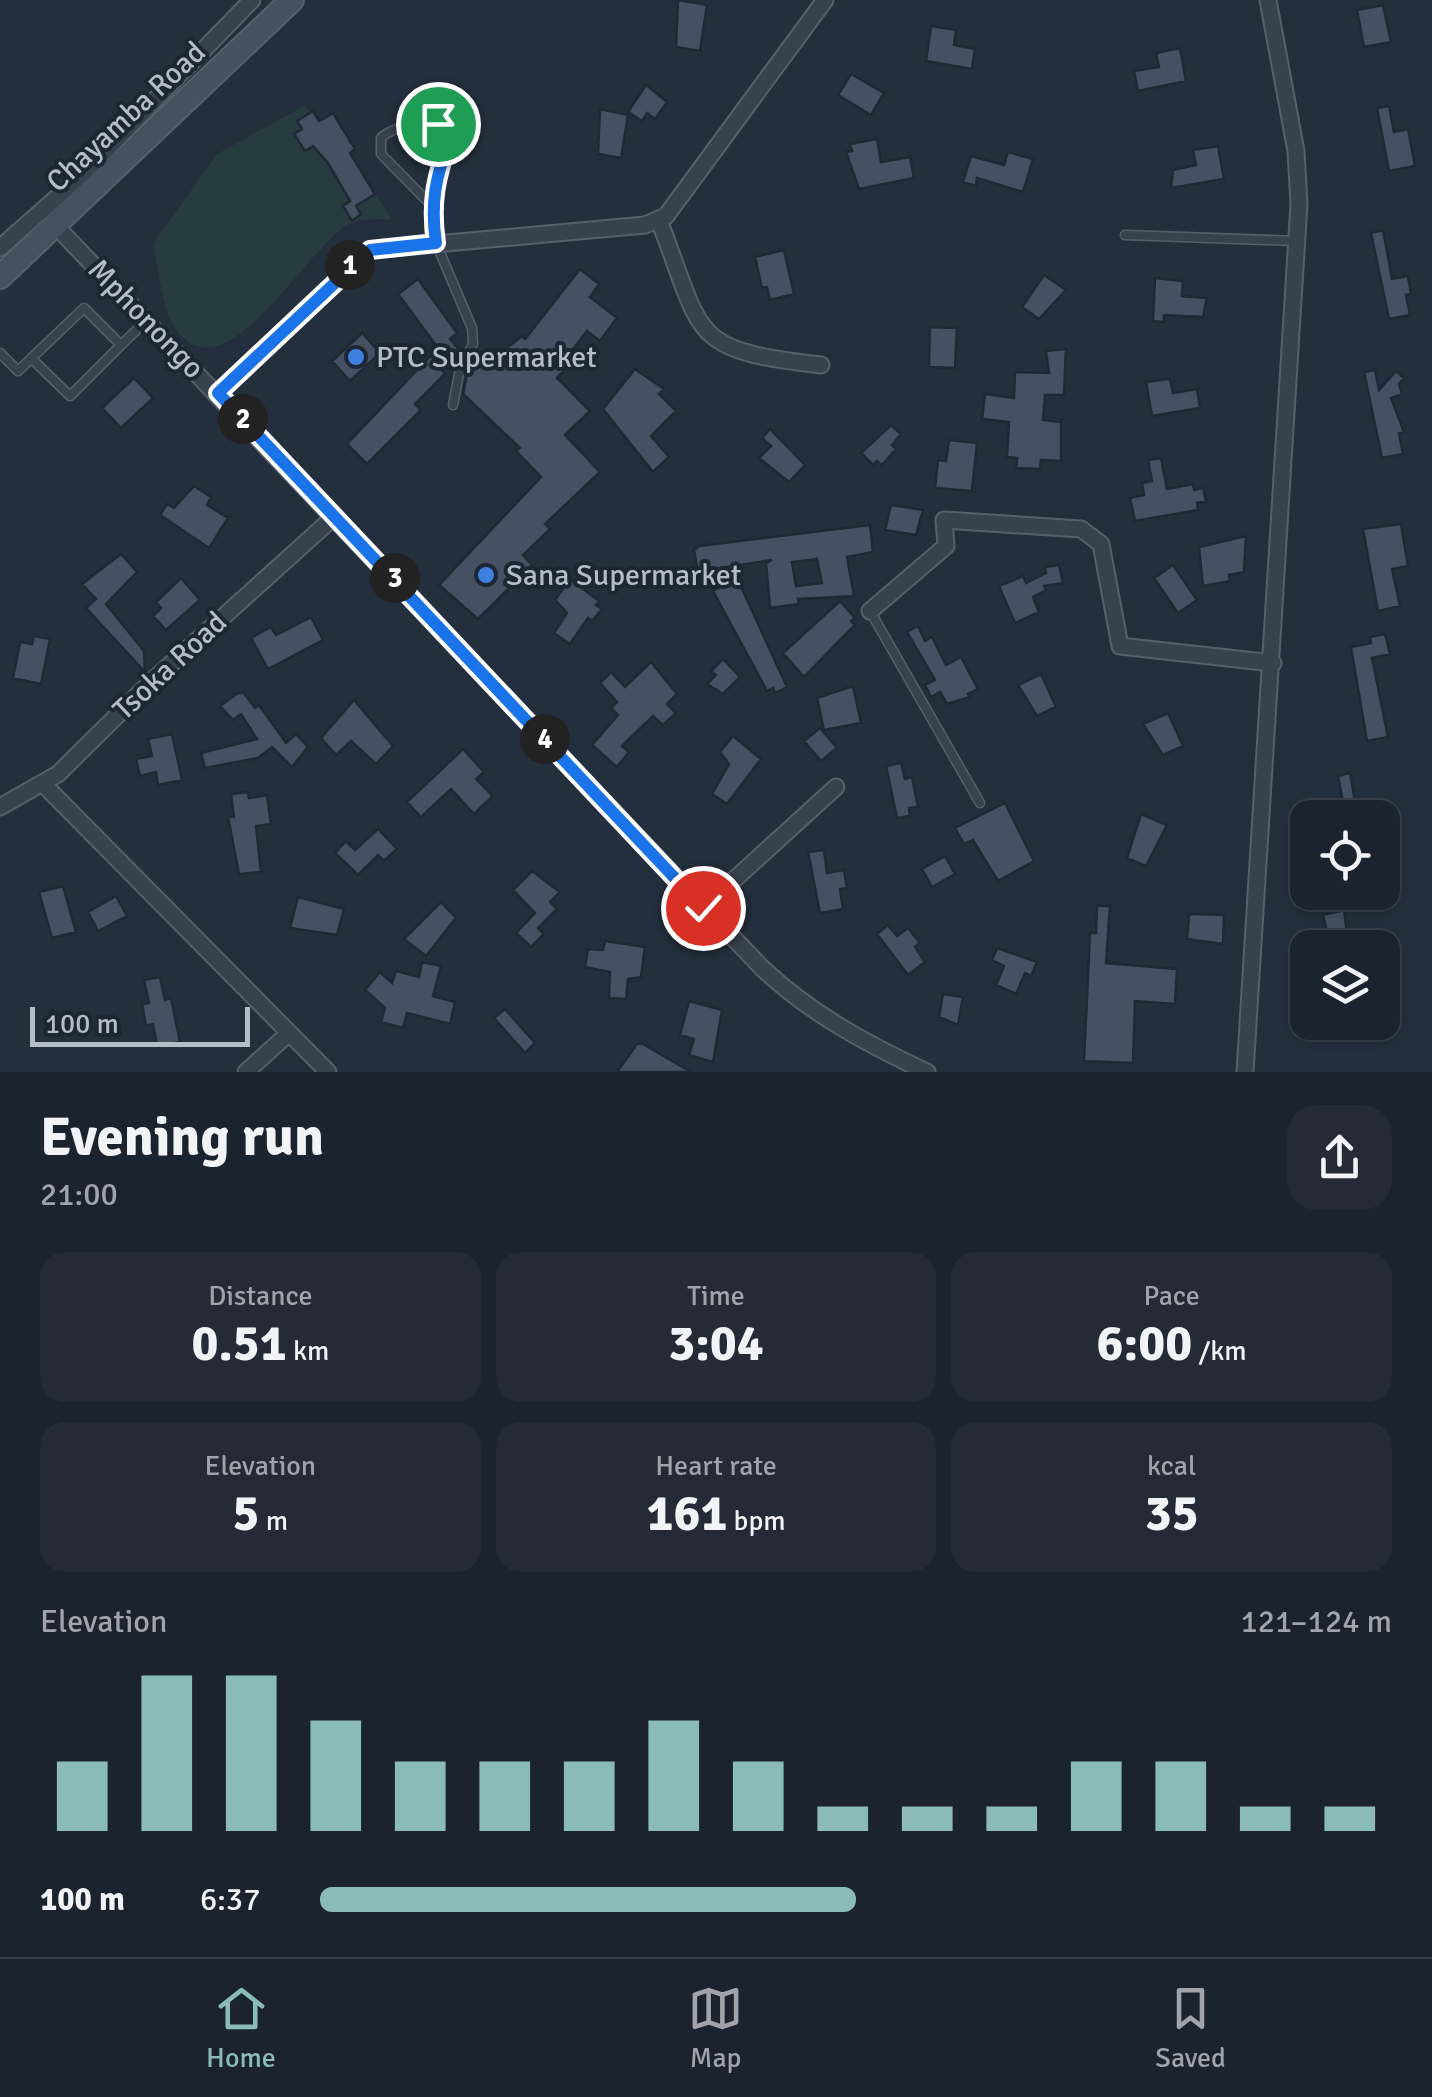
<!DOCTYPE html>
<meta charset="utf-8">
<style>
:root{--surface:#1b232e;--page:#242b36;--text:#f1f3f6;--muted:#a0a4aa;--line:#39404a;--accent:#8bbbb9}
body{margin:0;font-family:Signika,sans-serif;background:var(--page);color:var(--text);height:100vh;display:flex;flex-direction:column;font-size:38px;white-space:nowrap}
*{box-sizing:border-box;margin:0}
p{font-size:32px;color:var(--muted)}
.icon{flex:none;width:55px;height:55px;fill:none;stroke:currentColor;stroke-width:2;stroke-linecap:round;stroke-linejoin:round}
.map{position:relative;height:1072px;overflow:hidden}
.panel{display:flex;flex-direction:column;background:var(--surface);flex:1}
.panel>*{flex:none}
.buttons{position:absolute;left:1290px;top:800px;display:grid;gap:20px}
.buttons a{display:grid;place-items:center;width:110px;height:110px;border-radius:20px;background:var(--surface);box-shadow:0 5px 15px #0003,0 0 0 2px var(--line);font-size:50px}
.scale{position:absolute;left:30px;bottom:25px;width:220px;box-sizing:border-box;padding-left:10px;border:5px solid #b4bcc9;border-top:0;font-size:28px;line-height:35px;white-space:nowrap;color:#b4bcc9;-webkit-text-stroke:8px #1d2633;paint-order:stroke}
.pin{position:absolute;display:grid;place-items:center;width:85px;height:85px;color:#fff;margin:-42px;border:5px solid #fff;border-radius:50%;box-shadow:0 2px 10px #0007}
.km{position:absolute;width:50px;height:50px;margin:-25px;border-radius:50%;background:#222;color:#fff;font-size:28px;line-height:50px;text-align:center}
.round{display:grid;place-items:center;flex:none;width:105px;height:105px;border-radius:30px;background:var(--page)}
.headline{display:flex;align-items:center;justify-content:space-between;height:170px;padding:0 40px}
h1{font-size:55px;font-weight:700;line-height:75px}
.figures{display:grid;grid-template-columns:repeat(3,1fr);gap:15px;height:170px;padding:10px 40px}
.figures div{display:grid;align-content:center;border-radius:25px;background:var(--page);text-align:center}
.figures b{font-size:50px;font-weight:700}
.figures small{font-size:28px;font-weight:400}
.figures p{font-size:28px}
.chart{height:280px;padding:20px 40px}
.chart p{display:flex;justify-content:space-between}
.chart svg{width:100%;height:180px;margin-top:10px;stroke:var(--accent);stroke-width:6}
ul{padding:0 40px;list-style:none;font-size:32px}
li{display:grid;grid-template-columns:160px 120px 1fr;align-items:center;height:75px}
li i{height:25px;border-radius:12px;background:var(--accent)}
.menu{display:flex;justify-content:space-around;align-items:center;height:140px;border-top:2px solid var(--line);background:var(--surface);font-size:28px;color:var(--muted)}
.menu a{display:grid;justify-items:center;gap:5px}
.menu .on{color:var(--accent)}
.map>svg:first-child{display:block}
.green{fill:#263c3f}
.building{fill:#455162;stroke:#1f2835;stroke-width:2.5;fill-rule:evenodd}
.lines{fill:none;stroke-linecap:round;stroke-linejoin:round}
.lane-casing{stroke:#565f6c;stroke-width:11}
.street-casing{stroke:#565f6c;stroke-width:19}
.secondary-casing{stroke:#565f6c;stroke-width:26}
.lane{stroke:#38414e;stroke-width:8}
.street{stroke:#38414e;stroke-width:15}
.secondary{stroke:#465061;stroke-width:22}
.route-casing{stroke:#fff;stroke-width:20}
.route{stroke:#1a73e8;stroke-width:12}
.shop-dot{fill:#3f7fe0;stroke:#1d2633;stroke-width:4}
.labels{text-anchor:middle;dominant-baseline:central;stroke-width:8;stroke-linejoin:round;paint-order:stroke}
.street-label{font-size:30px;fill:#b4bcc9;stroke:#1d2633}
.poi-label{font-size:30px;fill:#b4bcc9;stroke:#1d2633;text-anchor:start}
</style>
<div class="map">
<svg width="1432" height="1072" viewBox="0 0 1432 1072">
<rect width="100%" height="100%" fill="#242f3e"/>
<path class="green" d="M 304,106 L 320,120 L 334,112 L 356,149 L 351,153 L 391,219 C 380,220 364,218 353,222 C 310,238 225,406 174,326 C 161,306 159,268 153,244 L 217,154 Z"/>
<path class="building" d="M 678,0 L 707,5 L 700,51 L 676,47 Z
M 1383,5 L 1391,42 L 1364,47 L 1357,10 Z
M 931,26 L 956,30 L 954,45 L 975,49 L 972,69 L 926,61 Z
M 1180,48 L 1186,81 L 1138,91 L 1134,71 L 1159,67 L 1156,53 Z
M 851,74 L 884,93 L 871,115 L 838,95 Z
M 646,85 L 667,102 L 655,119 L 647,113 L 642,121 L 628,112 Z
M 1389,106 L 1394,132 L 1408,129 L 1415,166 L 1389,171 L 1377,108 Z
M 600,109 L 628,115 L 621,158 L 598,154 Z
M 313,111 L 319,121 L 333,113 L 355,149 L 350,153 L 375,194 L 356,206 L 361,214 L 352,221 L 343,206 L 350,201 L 328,163 L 313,146 L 305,151 L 294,134 L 302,129 L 297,121 Z
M 877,139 L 881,162 L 910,157 L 914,178 L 859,189 L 846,152 L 852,151 L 850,144 Z
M 1218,146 L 1224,179 L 1171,188 L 1173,170 L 1196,165 L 1193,150 Z
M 1008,152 L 1033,159 L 1023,192 L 977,178 L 976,186 L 963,182 L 971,156 L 1004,165 Z
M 1383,230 L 1392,279 L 1408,276 L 1411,294 L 1406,295 L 1410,315 L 1389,319 L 1371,233 Z
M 784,250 L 794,294 L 770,300 L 767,287 L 762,288 L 755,257 Z
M 580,269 L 599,284 L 590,297 L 617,318 L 600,341 L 587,331 L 559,367 L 563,371 L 557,378 L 590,411 L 565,435 L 600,472 L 545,524 L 550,529 L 523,555 L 532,565 L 478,619 L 439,585 L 541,477 L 516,451 L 520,448 L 463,394 L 467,374 L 493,348 L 499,354 L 522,336 L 525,339 Z
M 1044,275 L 1066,290 L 1039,319 L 1022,307 Z
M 1155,278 L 1183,281 L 1182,296 L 1207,298 L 1203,317 L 1164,315 L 1164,322 L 1153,321 Z
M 418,279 L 457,333 L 450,339 L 460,351 L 440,368 L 445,374 L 415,404 L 421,410 L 367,464 L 347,444 L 438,348 L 398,294 Z
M 930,327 L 957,328 L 955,368 L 929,367 Z
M 362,333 L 380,353 L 350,381 L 332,361 Z
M 1066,349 L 1064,395 L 1045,395 L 1043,420 L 1061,422 L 1061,461 L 1041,460 L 1040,469 L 1016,468 L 1017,458 L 1007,457 L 1009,422 L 982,419 L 985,394 L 1014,398 L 1015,372 L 1049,373 L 1046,351 Z
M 635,369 L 664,389 L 659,394 L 676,411 L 651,436 L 669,457 L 653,472 L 603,409 Z
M 1375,370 L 1379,390 L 1396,371 L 1404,378 L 1399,384 L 1402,394 L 1391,398 L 1404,432 L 1399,433 L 1403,454 L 1382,458 L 1364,372 Z
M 134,378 L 153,398 L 121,428 L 102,408 Z
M 1170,379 L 1173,393 L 1197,389 L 1200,408 L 1152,416 L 1146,382 Z
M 891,425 L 901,434 L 892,445 L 896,449 L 882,465 L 877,461 L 873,465 L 861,453 Z
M 770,429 L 805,465 L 789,482 L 759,458 L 771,446 L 762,438 Z
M 949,440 L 977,443 L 972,491 L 935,488 L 938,460 L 946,461 Z
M 1161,458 L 1167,489 L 1193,484 L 1194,490 L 1203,488 L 1206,501 L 1197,503 L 1198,510 L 1135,521 L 1130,498 L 1144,495 L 1142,483 L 1152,481 L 1148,460 Z
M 194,486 L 211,497 L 207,505 L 228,518 L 209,548 L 160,515 L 167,504 L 174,508 Z
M 891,505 L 923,510 L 916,535 L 885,530 Z
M 1401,524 L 1408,566 L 1392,569 L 1400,606 L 1378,611 L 1363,529 Z
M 870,525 L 873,552 L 847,557 L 854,596 L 798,599 L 799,604 L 770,608 L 766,563 L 772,560 L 702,571 L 697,567 L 694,550 L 699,546 ZM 817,559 L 822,583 L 796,586 L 792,562 Z
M 1246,536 L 1244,572 L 1229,575 L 1230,581 L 1203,586 L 1199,547 Z
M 121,554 L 137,572 L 106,604 L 144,651 L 145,672 L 86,608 L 96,599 L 82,584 Z
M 1059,565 L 1063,583 L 1044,586 L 1046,590 L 1033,597 L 1039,612 L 1015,623 L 999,586 L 1023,576 L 1026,583 L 1046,573 L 1045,567 Z
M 1173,565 L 1197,600 L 1178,613 L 1154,578 Z
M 181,578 L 200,600 L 166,630 L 153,616 L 161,608 L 156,602 Z
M 737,578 L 787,687 L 775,693 L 773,688 L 767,691 L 713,591 Z
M 570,579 L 599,601 L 596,605 L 602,609 L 592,621 L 588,618 L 570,644 L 554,633 L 567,613 L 555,600 Z
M 840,601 L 855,618 L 851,621 L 855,625 L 804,677 L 783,653 Z
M 311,617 L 323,640 L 268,669 L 251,638 L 271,627 L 276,635 Z
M 918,626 L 925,641 L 932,637 L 946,665 L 961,657 L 978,689 L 968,694 L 970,697 L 947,704 L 940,692 L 931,697 L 925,685 L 935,680 L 907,632 Z
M 1385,634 L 1390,654 L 1372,658 L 1388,737 L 1367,741 L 1351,647 L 1371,643 L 1370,637 Z
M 34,636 L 50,639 L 41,684 L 13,678 L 20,642 L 32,644 Z
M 723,659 L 740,677 L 723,694 L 707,684 L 716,675 L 711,671 Z
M 651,662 L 677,694 L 667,704 L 676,713 L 663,725 L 653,716 L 622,746 L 629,752 L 617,767 L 592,745 L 618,715 L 611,708 L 617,702 L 600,683 L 611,672 L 625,687 Z
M 1041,674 L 1056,707 L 1037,716 L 1018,685 Z
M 853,686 L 861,723 L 824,730 L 817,698 Z
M 238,693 L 244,693 L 255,708 L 259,705 L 286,743 L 296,734 L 308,747 L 292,767 L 272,747 L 258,758 L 205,768 L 201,753 L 257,739 L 241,714 L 233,720 L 220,706 Z
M 354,700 L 393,746 L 376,764 L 351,741 L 336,755 L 321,738 Z
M 1168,713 L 1183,746 L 1163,755 L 1143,724 Z
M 820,728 L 837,748 L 821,761 L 804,741 Z
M 172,734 L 182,780 L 158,785 L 156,772 L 140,776 L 136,759 L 152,756 L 148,739 Z
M 733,736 L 761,759 L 727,804 L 712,794 L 729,764 L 720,752 Z
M 463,749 L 484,772 L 476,779 L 493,796 L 474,814 L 451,789 L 421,817 L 407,802 Z
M 901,763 L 905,779 L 912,777 L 918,807 L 909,808 L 910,816 L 897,818 L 886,766 Z
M 1350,773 L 1358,818 L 1346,818 L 1338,776 Z
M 248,792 L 249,798 L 267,795 L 271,824 L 256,826 L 261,872 L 239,874 L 228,817 L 234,817 L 231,794 Z
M 1005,803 L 1034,861 L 998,881 L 973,840 L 964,844 L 955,828 Z
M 1141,814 L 1167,825 L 1146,866 L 1127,858 Z
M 378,829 L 397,849 L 384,861 L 378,855 L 358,875 L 335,853 L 346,841 L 355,850 Z
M 824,850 L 827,873 L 844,870 L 847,888 L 840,889 L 843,909 L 820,913 L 808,852 Z
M 945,856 L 955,874 L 932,887 L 922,869 Z
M 532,871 L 560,892 L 550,902 L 557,909 L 538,928 L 544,934 L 531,947 L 516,933 L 535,913 L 513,890 Z
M 63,886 L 76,932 L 52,938 L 39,892 Z
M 116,896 L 127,916 L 98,931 L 88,912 Z
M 298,897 L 344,909 L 337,935 L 290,928 Z
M 441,902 L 456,918 L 426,956 L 404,939 Z
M 1097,906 L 1110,906 L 1106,963 L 1177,969 L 1175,1004 L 1135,1001 L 1133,1063 L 1084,1061 L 1090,933 L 1096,933 Z
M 1344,910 L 1349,948 L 1331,948 L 1323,915 Z
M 1189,914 L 1224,915 L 1223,944 L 1187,939 Z
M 888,925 L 897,936 L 908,928 L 920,943 L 915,947 L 925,962 L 908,975 L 877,934 Z
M 605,941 L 645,947 L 641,977 L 628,979 L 626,999 L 609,998 L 610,972 L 585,967 L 588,949 L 603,950 Z
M 997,948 L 1037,962 L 1031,976 L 1025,973 L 1016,994 L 996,985 L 1004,966 L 992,960 Z
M 422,962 L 441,966 L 433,996 L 455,1002 L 450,1024 L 407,1013 L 403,1028 L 381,1022 L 385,1008 L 365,990 L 380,972 L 392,983 L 396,971 L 419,977 Z
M 160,977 L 165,1000 L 171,998 L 180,1042 L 157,1046 L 153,1024 L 146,1026 L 142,1004 L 149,1003 L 144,980 Z
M 943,994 L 963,997 L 958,1025 L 939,1017 Z
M 689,1001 L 722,1010 L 713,1062 L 689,1055 L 694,1039 L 680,1035 Z
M 505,1009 L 535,1043 L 525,1053 L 494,1018 Z
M 637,1044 L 643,1044 L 691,1072 L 617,1072 Z"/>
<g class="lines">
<defs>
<path id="lane" d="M 431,205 C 433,186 451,141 447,129 C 431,121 394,125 381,138 L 381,154 L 431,205 L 436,243 L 472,328 L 473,344 L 460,369 L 453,405
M 1125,235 L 1297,241
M 121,345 L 146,321
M 0,353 L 18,371 L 84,308 L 121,345 L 70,396 L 31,358
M 870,611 L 980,803"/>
<path id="street" d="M 659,220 C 704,337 688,350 821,365
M 55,225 L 762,968 C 811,1014 867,1044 927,1072
M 0,248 L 80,177 L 252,0
M 218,393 L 370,250 L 645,225 L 666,216 L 825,0
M 870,611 L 946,546 L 944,520 L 1081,529 L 1101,544 L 1120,646 L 1273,663
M 44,785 L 328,1072
M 0,807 L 58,774 L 152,681 L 335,516
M 703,908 L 836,787
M 246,1072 L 289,1033
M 1245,1072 L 1299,204 L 1296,151 L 1268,0"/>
<path id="secondary" d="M 0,277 L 292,0"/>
</defs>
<use href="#lane" class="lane-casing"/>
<use href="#street" class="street-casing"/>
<use href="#secondary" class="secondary-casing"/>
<use href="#lane" class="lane"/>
<use href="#street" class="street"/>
<use href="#secondary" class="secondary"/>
</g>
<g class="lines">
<defs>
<path id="route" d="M 438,124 L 447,128 L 450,138 C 436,176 430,202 436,243 L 370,250 L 218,393 L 703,908"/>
</defs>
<use href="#route" class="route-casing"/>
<use href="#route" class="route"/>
</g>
<g class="shop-dot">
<circle cx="356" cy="357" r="10"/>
<circle cx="486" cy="575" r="10"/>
</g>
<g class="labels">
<g class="street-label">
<text transform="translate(126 117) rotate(-43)">Chayamba Road</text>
<text transform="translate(146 319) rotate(46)">Mphonongo</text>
<text transform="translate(170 666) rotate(-43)">Tsoka Road</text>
</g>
<g class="poi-label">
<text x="376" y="357">PTC Supermarket</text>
<text x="506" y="575">Sana Supermarket</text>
</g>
</g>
</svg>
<div class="buttons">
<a><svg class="icon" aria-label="locate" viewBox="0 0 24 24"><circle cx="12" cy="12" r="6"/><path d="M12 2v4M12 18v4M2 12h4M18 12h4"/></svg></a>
<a><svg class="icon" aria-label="layers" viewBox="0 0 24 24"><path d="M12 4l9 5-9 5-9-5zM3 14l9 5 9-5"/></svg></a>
</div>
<div class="scale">100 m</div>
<div class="pin" style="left:438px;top:124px;background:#1e9e55"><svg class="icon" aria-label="arrive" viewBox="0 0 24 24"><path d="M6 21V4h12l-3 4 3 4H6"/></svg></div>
<div class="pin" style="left:703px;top:908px;background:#d93025"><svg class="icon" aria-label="check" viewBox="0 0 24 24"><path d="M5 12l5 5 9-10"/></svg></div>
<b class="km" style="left:350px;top:265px">1</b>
<b class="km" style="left:243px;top:419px">2</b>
<b class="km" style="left:395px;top:578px">3</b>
<b class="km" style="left:545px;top:739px">4</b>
</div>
<section class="panel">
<div class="headline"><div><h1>Evening run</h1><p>21:00</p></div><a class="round"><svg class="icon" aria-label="share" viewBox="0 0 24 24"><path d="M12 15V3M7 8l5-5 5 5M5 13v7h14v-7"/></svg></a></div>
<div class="figures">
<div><p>Distance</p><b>0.51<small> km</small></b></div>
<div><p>Time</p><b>3:04</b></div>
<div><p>Pace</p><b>6:00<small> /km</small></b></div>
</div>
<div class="figures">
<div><p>Elevation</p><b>5<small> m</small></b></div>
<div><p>Heart rate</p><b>161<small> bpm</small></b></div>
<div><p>kcal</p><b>35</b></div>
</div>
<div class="chart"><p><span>Elevation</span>121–124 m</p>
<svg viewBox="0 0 160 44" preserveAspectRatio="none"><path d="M5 44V27M15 44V6M25 44V6M35 44V17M45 44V27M55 44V27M65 44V27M75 44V17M85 44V27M95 44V38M105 44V38M115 44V38M125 44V27M135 44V27M145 44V38M155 44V38"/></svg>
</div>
<ul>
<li><b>100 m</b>6:37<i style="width:50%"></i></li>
</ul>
</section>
<nav class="menu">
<a class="on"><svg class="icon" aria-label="home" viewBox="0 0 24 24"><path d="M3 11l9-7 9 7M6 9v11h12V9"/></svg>Home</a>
<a><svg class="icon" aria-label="map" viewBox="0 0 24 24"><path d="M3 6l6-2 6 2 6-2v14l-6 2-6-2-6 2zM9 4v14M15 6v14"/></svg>Map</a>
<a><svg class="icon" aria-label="saved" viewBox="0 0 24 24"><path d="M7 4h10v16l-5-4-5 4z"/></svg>Saved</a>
</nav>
